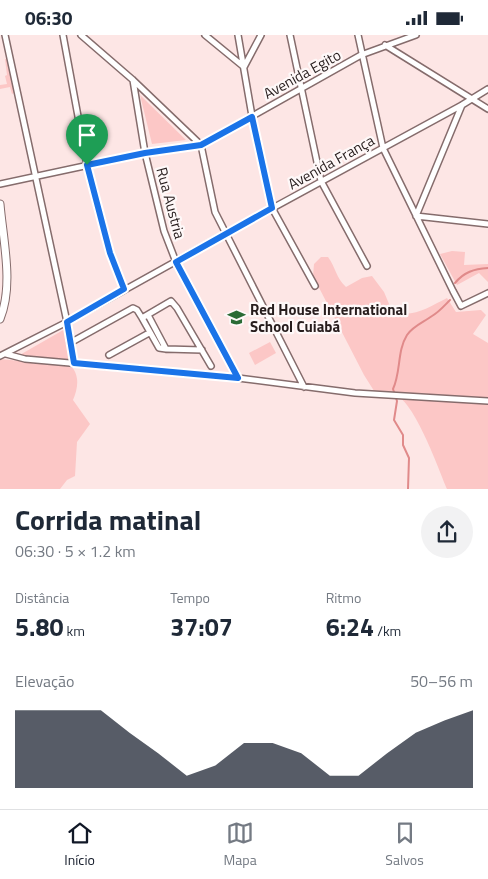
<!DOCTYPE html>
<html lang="pt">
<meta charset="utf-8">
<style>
:root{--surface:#fff;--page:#f2f2f3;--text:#1f2937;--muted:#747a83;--line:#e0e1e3;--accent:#111827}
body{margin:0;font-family:"Titillium Web",sans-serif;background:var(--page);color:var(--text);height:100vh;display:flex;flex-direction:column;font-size:19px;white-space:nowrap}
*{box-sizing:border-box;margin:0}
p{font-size:16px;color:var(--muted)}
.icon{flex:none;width:28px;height:28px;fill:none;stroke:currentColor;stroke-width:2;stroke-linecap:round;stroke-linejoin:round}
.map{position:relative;height:454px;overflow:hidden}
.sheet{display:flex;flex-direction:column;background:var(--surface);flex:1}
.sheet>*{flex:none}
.pin{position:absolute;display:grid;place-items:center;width:42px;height:42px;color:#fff;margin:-51px -21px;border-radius:50% 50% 50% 0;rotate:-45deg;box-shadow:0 0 5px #0007}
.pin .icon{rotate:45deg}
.round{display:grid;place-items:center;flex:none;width:52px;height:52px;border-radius:26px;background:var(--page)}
.head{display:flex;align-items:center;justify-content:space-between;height:85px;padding:0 15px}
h1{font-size:28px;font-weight:700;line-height:38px}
.metrics{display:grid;grid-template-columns:repeat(3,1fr);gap:8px;height:85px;padding:5px 15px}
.metrics div{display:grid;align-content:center}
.metrics b{font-size:25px;font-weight:700}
.metrics small{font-size:14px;font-weight:400}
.metrics p{font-size:14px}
.chart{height:140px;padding:10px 15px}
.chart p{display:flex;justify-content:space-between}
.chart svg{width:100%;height:90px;margin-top:5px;fill:var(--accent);opacity:.7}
.status{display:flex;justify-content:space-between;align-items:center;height:35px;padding:0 25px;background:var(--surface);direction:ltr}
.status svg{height:14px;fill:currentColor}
.tabs{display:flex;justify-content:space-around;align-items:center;height:70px;border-top:1px solid var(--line);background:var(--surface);font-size:14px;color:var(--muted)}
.tabs a{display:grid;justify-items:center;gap:2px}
.tabs .active{color:var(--accent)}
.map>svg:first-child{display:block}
.green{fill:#fcc7c6}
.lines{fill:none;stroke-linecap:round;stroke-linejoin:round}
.stream{stroke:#e08a8a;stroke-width:2}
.street-casing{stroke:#856c6c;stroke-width:8}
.secondary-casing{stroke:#856c6c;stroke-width:9}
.street{stroke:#fff;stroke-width:5}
.secondary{stroke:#fff;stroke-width:7}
.route-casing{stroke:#fff;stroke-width:10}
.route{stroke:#1a73e8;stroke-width:6}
.labels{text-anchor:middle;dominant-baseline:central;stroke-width:4.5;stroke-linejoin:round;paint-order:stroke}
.street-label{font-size:15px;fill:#271d1d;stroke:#fef8f8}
.poi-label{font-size:15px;font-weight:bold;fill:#271d1d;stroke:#fef8f8;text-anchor:start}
</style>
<div class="status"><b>06:30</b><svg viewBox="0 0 49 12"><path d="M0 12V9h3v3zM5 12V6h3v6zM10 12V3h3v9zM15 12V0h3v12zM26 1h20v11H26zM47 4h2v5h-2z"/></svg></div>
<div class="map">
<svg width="488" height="454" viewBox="0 0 488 454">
<rect width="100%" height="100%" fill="#fde6e5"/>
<path class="green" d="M 8,23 L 14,58 L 12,59 L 10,52 L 0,54 L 0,50 L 7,49 L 5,41 L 7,40 L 5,24 Z
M 140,60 L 186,105 L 152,109 Z
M 452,216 L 465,217 L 464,230 L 488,229 L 488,247 L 479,238 L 457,250 L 440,219 Z
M 321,222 L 328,222 C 336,233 336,243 346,252 L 362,243 L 372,241 L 384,257 L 392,276 C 412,284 429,272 447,263 L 456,277 L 481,275 L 486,280 L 473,299 L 488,308 L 488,454 L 447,454 C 439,435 414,365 395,360 C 390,358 382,359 376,359 L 364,340 L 313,241 L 314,229 Z
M 65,294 L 67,296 L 71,325 L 68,326 L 18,322 L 18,321 Z
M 270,307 L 276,318 L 255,330 L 249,318 Z
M 0,324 L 71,331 C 80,341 78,353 73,365 L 90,389 L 77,407 L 75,441 L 67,445 L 60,454 L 0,454 Z"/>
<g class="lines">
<path class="stream" d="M 455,248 C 464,237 474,234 488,233
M 408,454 L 409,423 L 403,410 L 403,400 L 394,385 L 397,366 L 393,354 C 401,337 397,316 407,300 C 413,291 424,287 432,281 C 439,277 444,271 450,265"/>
<defs>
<path id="street" d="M 5,0 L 67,287 L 74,328
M 63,0 L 87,130 L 110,218 L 124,254
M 81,0 L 133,45 L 201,110 L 215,177 L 304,352
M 205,0 L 244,32 L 261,0
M 238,0 L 252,81 L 272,173 L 315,251
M 290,0 L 321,146 L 367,231
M 358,0 L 383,113 L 453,256 L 461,271 L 488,258
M 385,10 L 488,74
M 133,45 L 145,118 L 164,196 L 176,227 L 238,343
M 0,149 L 145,118 L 201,110 L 361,20 L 416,0
M 416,181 L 462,70
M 416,181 L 488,189
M 148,280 L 166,314
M 142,283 L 159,313 L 166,314 L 202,315
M 70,308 L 133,273 L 137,275 L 142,283 L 171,266 L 177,273 L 211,331
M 6,319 L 25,324 L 238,343 L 355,358 L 488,366
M 109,320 L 149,298
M 0,321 L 67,287 L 225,199 L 462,70 L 488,54"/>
<path id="secondary" d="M 0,169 C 3,205 14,250 0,284"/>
</defs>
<use href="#street" class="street-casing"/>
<use href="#secondary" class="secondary-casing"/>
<use href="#street" class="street"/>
<use href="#secondary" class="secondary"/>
</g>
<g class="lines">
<defs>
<path id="route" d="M 252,82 L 272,173 L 176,227 L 238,343 L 74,328 L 67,287 L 124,254 L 110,218 L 87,130 L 145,118 L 201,110 Z"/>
</defs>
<use href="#route" class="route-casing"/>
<use href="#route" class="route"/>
</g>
<defs>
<symbol id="school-bare" viewBox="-9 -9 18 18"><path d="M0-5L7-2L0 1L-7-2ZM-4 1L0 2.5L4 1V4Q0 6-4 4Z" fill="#2a6b35" stroke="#fef8f8" stroke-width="2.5" paint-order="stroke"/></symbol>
</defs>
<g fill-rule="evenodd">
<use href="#school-bare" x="224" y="270" width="25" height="25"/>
</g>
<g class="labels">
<g class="street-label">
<text transform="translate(302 39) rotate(-29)">Avenida Egito</text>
<text transform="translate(331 127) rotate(-29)">Avenida França</text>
<text transform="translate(171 168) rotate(75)">Rua Austria</text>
</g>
<g class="poi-label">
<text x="250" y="274">Red House International<tspan x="250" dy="17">School Cuiabá</tspan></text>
</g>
</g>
</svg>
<div class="pin" style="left:87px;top:130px;background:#1e9e55"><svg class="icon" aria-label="arrive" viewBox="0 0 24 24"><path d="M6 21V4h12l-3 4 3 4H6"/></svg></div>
</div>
<section class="sheet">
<div class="head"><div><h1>Corrida matinal</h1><p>06:30 · 5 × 1.2 km</p></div><a class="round"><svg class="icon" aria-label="share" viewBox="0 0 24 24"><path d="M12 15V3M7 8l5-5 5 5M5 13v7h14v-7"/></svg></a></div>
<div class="metrics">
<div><p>Distância</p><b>5.80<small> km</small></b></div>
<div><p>Tempo</p><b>37:07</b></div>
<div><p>Ritmo</p><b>6:24<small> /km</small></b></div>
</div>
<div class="chart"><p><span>Elevação</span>50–56 m</p>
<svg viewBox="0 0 160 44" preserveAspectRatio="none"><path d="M0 44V6L10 6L20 6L30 6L40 17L50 27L60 38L70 33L80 22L90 22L100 27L110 38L120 38L130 27L140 17L150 11L160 6V44z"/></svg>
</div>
</section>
<nav class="tabs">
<a class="active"><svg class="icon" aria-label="home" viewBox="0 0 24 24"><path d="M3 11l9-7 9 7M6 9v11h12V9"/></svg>Início</a>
<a><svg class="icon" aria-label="map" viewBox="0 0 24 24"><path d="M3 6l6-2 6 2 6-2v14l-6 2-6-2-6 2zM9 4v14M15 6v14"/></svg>Mapa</a>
<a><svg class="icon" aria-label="saved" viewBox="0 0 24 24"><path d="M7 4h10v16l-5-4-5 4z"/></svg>Salvos</a>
</nav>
